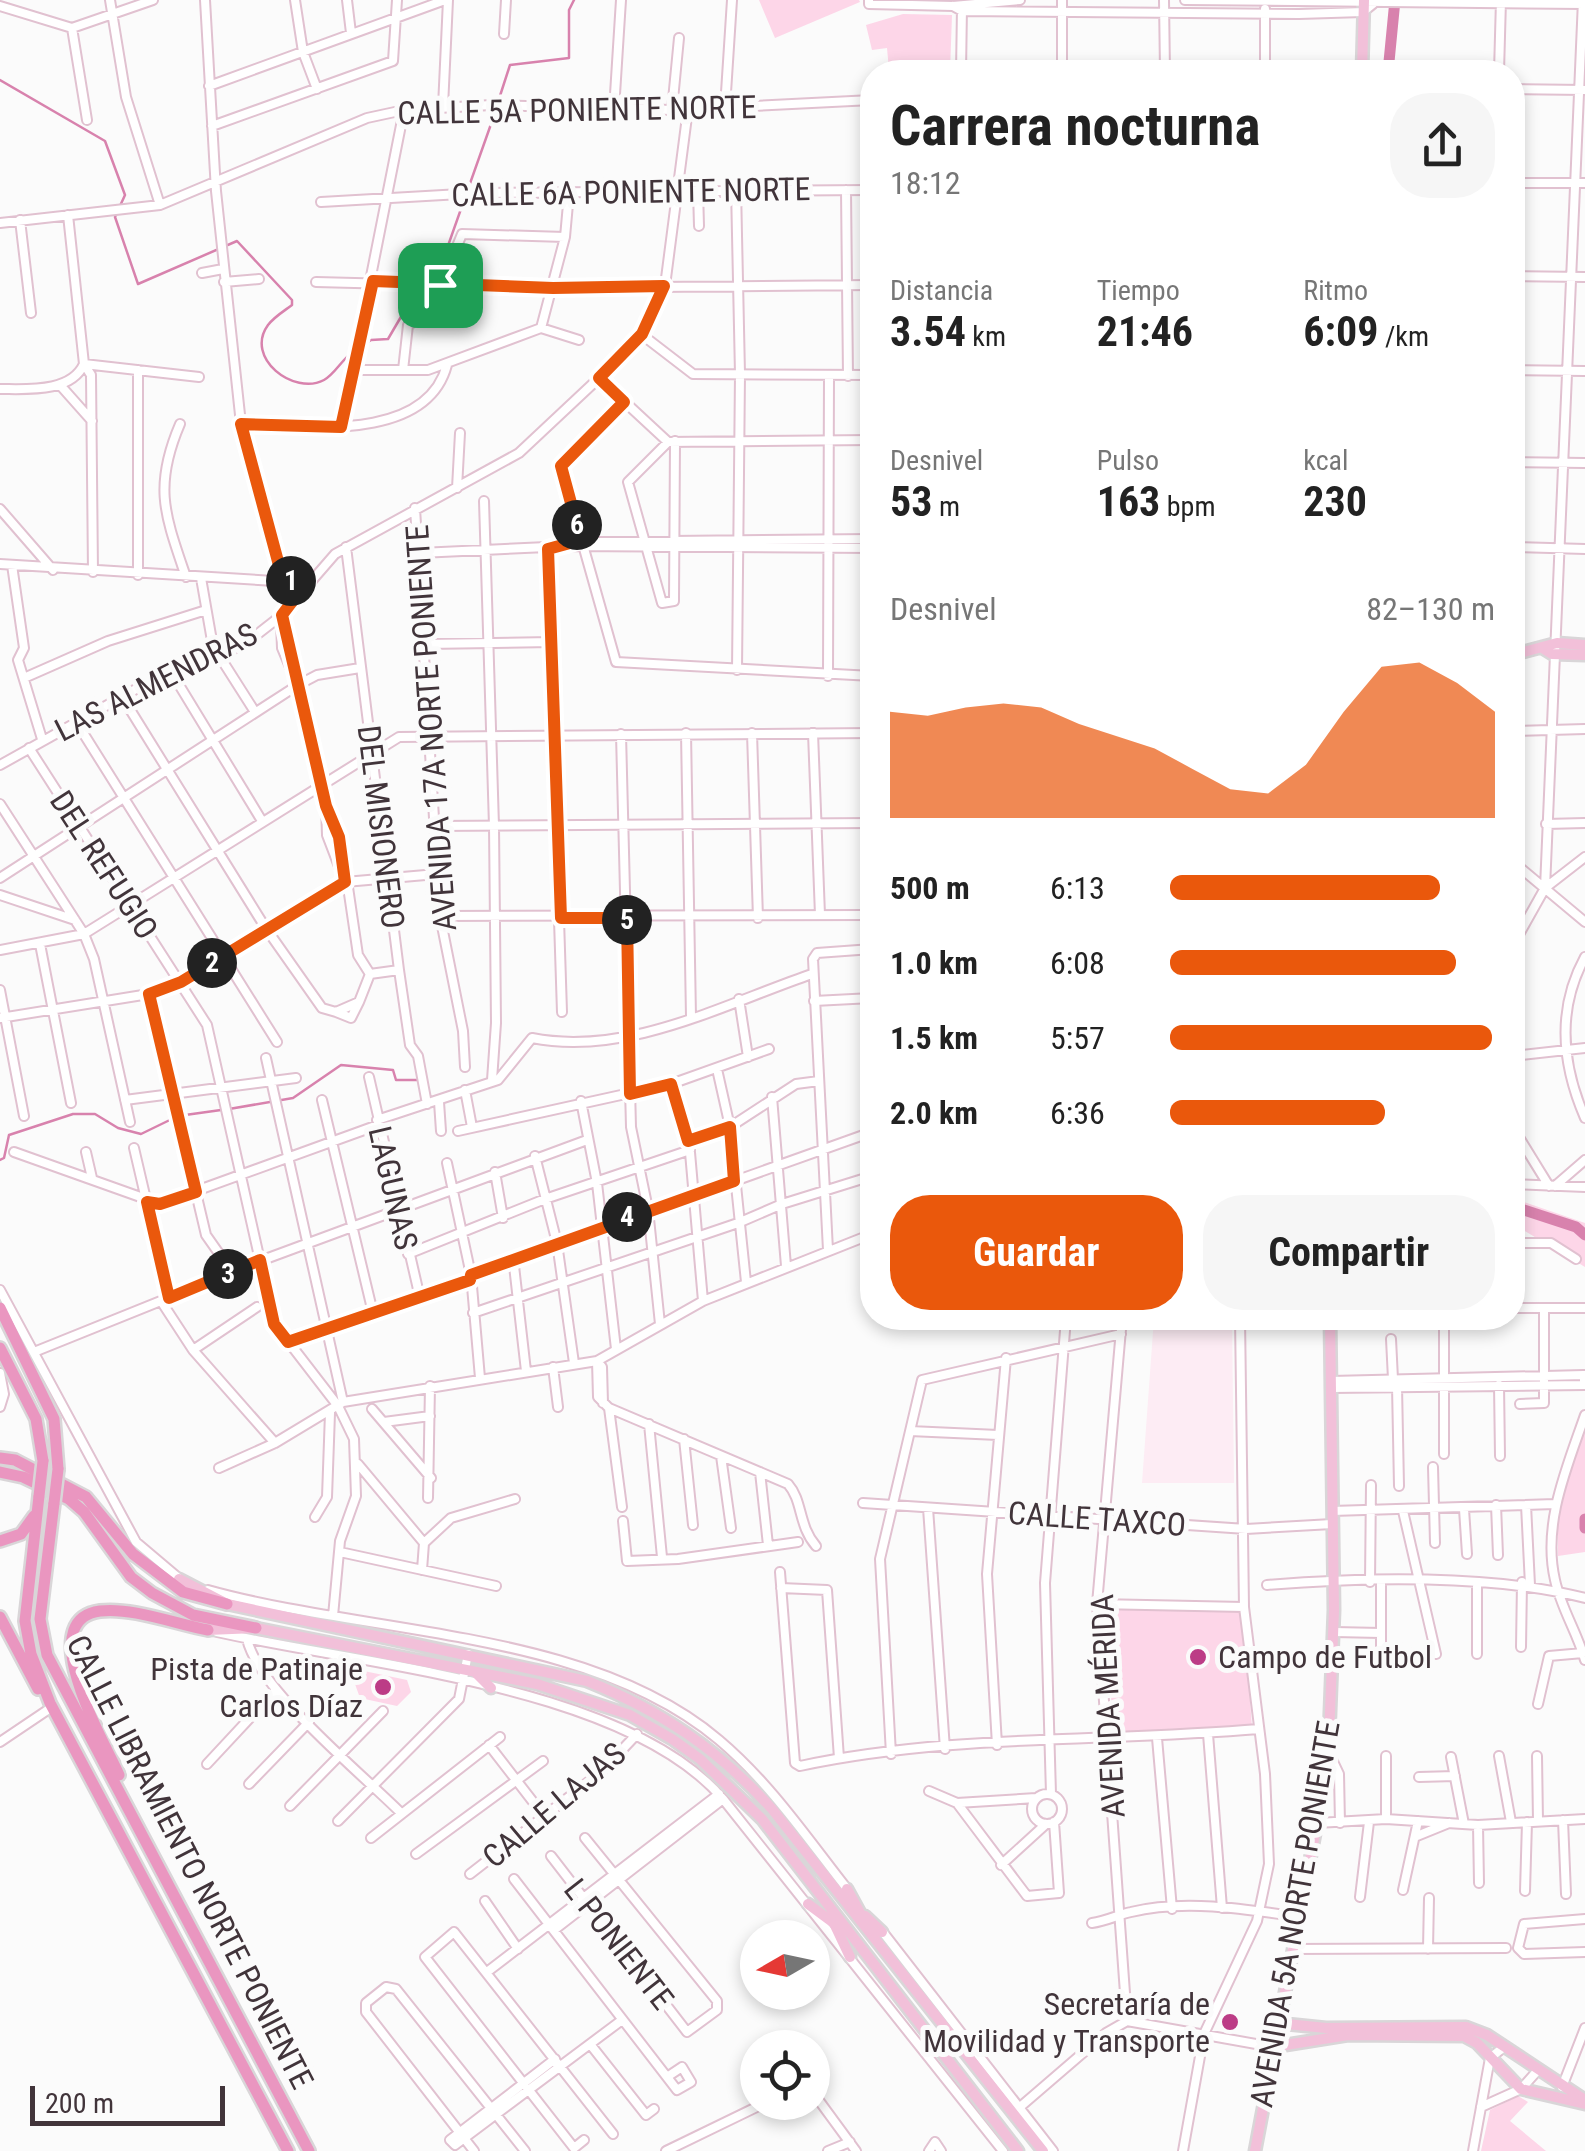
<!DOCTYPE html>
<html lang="es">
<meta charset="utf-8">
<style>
:root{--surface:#fff;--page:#f6f6f6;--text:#222;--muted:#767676;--accent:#ea580c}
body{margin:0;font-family:"Roboto Condensed",sans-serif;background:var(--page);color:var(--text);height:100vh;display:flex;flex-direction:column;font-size:38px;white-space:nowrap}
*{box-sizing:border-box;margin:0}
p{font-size:32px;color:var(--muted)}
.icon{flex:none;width:55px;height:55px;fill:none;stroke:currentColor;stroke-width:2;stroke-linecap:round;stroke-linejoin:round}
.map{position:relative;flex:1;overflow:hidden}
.drawer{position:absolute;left:860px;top:60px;width:665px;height:1270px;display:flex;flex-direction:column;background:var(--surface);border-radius:40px;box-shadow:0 5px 15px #0003}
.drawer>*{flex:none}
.needle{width:65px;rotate:261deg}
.controls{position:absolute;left:740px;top:1920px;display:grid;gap:20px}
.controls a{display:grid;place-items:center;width:90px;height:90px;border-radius:50%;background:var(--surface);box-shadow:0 5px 15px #0003;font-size:50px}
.scale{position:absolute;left:30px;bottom:25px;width:195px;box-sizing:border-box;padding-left:10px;border:5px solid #41343a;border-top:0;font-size:28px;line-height:35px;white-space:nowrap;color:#41343a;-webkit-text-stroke:8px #fbfbfb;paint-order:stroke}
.pin{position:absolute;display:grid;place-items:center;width:85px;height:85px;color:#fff;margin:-42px;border-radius:20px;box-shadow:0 5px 15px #0006}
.km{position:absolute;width:50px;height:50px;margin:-25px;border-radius:50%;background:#222;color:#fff;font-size:28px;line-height:50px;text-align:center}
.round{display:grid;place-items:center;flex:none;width:105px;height:105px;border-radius:40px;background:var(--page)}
.summary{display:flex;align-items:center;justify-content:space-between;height:170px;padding:0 30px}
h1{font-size:55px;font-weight:700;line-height:75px}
.metrics{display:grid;grid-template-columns:repeat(3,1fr);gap:15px;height:170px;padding:10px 30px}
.metrics div{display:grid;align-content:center}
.metrics b{font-size:42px;font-weight:700}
.metrics small{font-size:28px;font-weight:400}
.metrics p{font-size:28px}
.chart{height:280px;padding:20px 30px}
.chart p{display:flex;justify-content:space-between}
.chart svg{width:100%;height:180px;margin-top:10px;fill:var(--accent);opacity:.7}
.button{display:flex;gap:20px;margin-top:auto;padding:20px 30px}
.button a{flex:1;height:115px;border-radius:40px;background:var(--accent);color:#fff;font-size:40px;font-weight:700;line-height:115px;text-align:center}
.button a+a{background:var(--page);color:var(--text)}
ul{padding:0 30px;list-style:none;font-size:32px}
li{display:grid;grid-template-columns:160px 120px 1fr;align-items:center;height:75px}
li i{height:25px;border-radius:12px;background:var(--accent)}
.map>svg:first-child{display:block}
.built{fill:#fdecf4}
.green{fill:#fdd6e8}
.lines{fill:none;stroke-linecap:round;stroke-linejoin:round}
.stream{stroke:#d882ad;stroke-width:2.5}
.river{stroke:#d882ad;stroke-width:11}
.minor-casing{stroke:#e1c1d0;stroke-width:12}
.major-casing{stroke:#d9d6d8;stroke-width:15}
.highway-casing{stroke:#d9d6d8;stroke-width:16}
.minor{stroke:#fff;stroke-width:8}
.major{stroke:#f2c0d9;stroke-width:10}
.highway{stroke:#ea96c0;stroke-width:11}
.highway-bridge-casing{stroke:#d9d6d8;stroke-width:16;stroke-linecap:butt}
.highway-bridge{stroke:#ea96c0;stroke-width:11}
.route-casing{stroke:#fff;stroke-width:20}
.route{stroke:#ea580c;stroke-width:12}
.poi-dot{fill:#bc3c86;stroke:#fbfbfb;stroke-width:4}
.labels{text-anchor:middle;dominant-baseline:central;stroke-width:10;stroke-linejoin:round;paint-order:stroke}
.street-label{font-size:32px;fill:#41343a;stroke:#fbfbfb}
.poi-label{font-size:32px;fill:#41343a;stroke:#fbfbfb;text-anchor:end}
</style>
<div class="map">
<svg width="1585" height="2151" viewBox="0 0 1585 2151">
<rect width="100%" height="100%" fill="#fbfbfb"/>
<path class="built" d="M 1154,1318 L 1232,1318 L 1234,1483 L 1142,1483 Z"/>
<path class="green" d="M 759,0 L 859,0 L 860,2 L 775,38 Z
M 903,14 L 952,15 L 950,72 L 875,72 L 889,70 L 887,48 L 872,50 L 866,25 Z
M 1512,1198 L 1585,1223 L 1585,1267 L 1513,1224 Z
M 1585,1426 L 1585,1552 L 1558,1556 L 1558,1506 Z
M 1104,1606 L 1243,1609 L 1252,1727 L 1114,1735 Z
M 364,1671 L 407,1680 L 411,1692 L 397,1706 L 360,1698 L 355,1684 Z
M 1518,2096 L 1528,2102 L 1510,2121 L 1546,2151 L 1481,2151 L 1490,2110 Z"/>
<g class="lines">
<path class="stream" d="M 0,80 L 105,141 L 125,195 L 115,217 L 138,284 L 237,241 L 292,300 L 292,305 C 284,311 274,317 268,325 C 244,358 294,396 324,380 C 335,374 342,359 353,352
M 498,102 L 510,65 L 569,58 L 569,10 L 574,0
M 424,280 L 444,257 L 496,110
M 359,348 L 371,340 L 388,339 L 419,286
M 229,1109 L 293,1098 L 341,1065 L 393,1070 L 396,1080 L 418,1080
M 0,1160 L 4,1158 L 9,1135 L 73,1114 L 95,1114 L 118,1128 L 141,1134 L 178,1116 L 221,1110"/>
<path class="river" d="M 1388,72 L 1395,0
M 1512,1206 L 1576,1227 L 1585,1235
M 1585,1519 L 1585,1528"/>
<defs>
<path id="minor" d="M 110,0 L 126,97 L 160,205
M 205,0 L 216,191 L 241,424 L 283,580
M 295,0 L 303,52 L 317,89
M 347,0 L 351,33
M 869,0 L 869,4 L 953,6 L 1020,0
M 1164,0 L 1165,72
M 1185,0 L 1585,4
M 0,6 L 72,28 L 153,0
M 953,6 L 962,11 L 1299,14 L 1363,12 L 1373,4
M 72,28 L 87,120
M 504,34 L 506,0
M 961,72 L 962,7
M 1062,72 L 1062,0
M 1265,72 L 1265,9
M 1499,72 L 1501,0
M 209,86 L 445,0
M 1512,89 L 1585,90
M 443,107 L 448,0
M 725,108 L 732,0
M 614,110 L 621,0
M 672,110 L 679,38
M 212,126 L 393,61 L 397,0
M 1512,183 L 1585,183
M 736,188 L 740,374 L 737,670
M 698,190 L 699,226
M 846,190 L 848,376
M 321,202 L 478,193 L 872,190
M 68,215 L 84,364 L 91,375 L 93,572
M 20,220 L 31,313
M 0,223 L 160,205 L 367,118 L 404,110 L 491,105 L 672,110 L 872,100
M 202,273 L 223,269
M 1512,276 L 1585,277
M 224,282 L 259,279
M 316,282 L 553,288 L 872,285
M 441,285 L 462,234 L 565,237
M 541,328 L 565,237 L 569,193
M 541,328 L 579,340
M 641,334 L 693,374 L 872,375
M 84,364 L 199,377
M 138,370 L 138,575
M 355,370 L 428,370 L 541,328
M 403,370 L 408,325 L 479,288
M 1512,370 L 1585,371
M 599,378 L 668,442 L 872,440
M 60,385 L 92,421
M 0,389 C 27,389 71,393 84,364
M 625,402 L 561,467 L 616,662 L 872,676
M 180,424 C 153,487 165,515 186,577
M 241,424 C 302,426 426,444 447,365
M 341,427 L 404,110
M 668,442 L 628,482 L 662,603 L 674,601 L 675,441
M 1512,462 L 1585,463
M 457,488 L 460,433
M 484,501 L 494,826 L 496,1023 L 492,1080
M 415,508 L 440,916 L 463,1031 L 465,1067
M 0,509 L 53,570
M 578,542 L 872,539
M 346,547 L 399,970 L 410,1045 L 418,1056 L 427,1104
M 1512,547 L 1585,549
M 547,549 L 562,1012
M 420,553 L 569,546 L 872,548
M 0,564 L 307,583
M 12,565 L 24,648 L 18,660 L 42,739
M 201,578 L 215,658
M 282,615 L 326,806 L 327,835 L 345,882
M 281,623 L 282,648 L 290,667
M 426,644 L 552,642
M 220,657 L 255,712
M 170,670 L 262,821
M 828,676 L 829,375
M 24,678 L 108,641 L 203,611
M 121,695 L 265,927 L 322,1008 L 336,1012 L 359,1002 L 370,974
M 75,720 L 277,1042
M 1512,731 L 1585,729
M 686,733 L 691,1017
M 752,733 L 758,918
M 813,733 L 820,915
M 621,734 L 631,1127 L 648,1209 L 660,1324
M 29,748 L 207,1025 L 274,1323 L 338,1406 L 354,1439 L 356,1496 L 340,1541 L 333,1616
M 0,765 L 170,670 L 220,657 L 255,636 L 282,615 L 335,554 L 519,453 L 599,378 L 641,334 L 665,286 L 688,109
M 0,804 L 84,934 L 94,959 L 130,1122
M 328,810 L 344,860 L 358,955 L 370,974
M 1546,824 L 1585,823
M 436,826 L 872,823
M 1512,861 L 1585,922
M 0,878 L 298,685 L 317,675 L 360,668
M 1545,888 L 1583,0
M 0,895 L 75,920
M 440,916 L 872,915
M 40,944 L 71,1103
M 1512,947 L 1545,888 L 1585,857
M 0,950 L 84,934 L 399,737 L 872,733
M 1585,957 C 1556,1010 1562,1065 1585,1118
M 370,974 L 399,970
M 0,990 L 24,1116
M 149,994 L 206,1235 L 232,1272
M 739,999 L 748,1057
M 814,1001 L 872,998
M 336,1012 L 351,1018 L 359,1002
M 0,1018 L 149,994 L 181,982 L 345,882 L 437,874
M 1512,1056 L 1585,1048
M 266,1058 L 343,1402
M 868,1058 L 872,1105
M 717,1069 L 730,1127 L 746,1282
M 369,1077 L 420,1298
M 671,1084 L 689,1141 L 703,1301
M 465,1090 L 472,1127
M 772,1097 L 786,1266
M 125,1100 L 296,1078
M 322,1100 L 373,1313
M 581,1101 L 597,1183 L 616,1349
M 439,1102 L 441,1131
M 377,1120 L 498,1080 L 532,1038 C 627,1057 724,1004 812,974
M 1512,1126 L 1549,1186
M 458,1131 L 671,1084 L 769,1049
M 689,1141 L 730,1127 L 796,1084 L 819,1081
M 134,1148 L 169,1298
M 14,1152 L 160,1204 L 378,1125
M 86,1152 L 92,1178
M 535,1156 L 557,1243 L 574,1363
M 447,1163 L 471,1275 L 480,1378
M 495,1172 L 503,1218
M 1512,1184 L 1585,1187
M 1555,1186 L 1585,1160
M 1512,1243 L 1551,1243 L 1576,1259
M 828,1250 L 813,959 L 817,953 L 872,949
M 408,1254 L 545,1199 L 690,1150
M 513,1257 L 526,1371
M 471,1275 L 872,1132
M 0,1290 L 136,1542 L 181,1580
M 161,1301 L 193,1350 L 275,1443
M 1512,1308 L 1585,1308
M 473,1313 L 738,1223 L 782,1204 L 872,1176
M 910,1318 L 914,1318
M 1122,1318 L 1097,1604 L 1127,2021
M 1391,1339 L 1393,1379
M 288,1343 L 471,1280
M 193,1350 L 257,1307
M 34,1352 L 260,1261 L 587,1140
M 597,1361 L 598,1397 L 609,1408 L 788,1484 C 803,1501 798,1525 816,1546
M 597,1361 L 602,1367 L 603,1403
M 553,1367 L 558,1407
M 0,1373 L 4,1394 L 0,1407
M 1331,1381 L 1584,1375 L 1584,1384
M 1499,1385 L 1500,1456
M 1397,1386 L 1399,1486
M 1332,1388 L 1585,1385
M 1520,1404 L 1544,1403 L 1544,1308
M 609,1408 L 622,1507
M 372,1409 L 431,1478
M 1585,1415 C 1567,1467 1542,1524 1555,1580 C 1561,1608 1577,1632 1585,1660
M 384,1422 L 430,1416
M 649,1424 L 662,1557
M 910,1431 L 998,1435
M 684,1439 L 693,1525
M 1444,1454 L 1444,1318
M 721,1456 L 731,1528
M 358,1464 L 424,1543 L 422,1570
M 1433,1467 L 1435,1543
M 219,1468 L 275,1443 L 343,1402 L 597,1361 L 703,1301 L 872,1234
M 760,1472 L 768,1545
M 428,1498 L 430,1386
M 863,1503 L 1246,1529 L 1332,1524
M 1496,1505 L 1498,1555
M 1526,1505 L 1530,1585
M 928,1508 L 945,1749
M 1464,1509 L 1467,1554
M 1332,1511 L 1555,1504
M 1403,1511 L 1436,1654
M 315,1517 L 327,1497 L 330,1413
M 623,1521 L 627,1561 L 678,1559 L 798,1542
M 424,1543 L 451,1518 L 515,1499
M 340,1552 L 496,1586
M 780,1572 L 795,1763 L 800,1766 C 949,1734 1108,1742 1259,1729
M 1370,1582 L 1371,1485
M 1381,1582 L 1381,1654
M 1267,1585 C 1363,1577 1492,1574 1585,1598
M 781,1588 L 827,1590 L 839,1758
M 208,1590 C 369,1635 588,1629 719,1740 C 770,1783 807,1838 848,1890
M 1097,1604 L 1244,1607
M 217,1632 C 361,1665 626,1685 723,1799 L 1003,2151
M 1334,1632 L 1381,1633
M 247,1639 C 258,1689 361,1773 401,1813
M 1521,1647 L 1522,1582
M 1477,1654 L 1477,1582
M 1538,1704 L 1549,1656 L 1583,1653
M 1208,1734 L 1222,1908
M 1157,1738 L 1172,1909
M 0,1742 L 52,1707
M 489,1745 L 544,1816
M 997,1745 L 987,1574 L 1006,1358
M 1328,1751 L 1339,1774 L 1340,1823
M 891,1754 L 880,1559 L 922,1380 L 1121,1334
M 1386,1756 L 1386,1819
M 1499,1756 L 1511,1822
M 1537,1756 L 1538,1821
M 1451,1757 L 1464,1824
M 207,1764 L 275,1691
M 1419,1777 L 1455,1776
M 249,1784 L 309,1722
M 929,1791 L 957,1803 L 1036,1798
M 1051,1794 L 1045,1583 L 1066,1318
M1032 1809a15 15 0 1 1 30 0a15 15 0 1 1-30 0Z
M 957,1803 L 1027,1896 L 1059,1893 L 1054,1822
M 290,1806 L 383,1711
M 1563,1820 L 1566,1894
M 338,1821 L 459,1699 L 468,1654
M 1317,1823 L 1386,1819 L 1478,1825 L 1585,1819
M 1478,1825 L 1479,1883
M 1417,1836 L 1449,1823
M 371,1838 L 500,1737
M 416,1854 L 543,1761
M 551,1856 L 687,2032 L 717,2010 L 717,2001 L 585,1838
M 1001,1865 L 1046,1824
M 470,1874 L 601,1772 L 637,1734
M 514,1879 L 677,2090 L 691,2082 L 682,2067 L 667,2077
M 1403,1890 L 1418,1821
M 1525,1891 L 1527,1822
M 1360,1897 L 1369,1822
M 485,1901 L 518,1949
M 1585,1919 L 1524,1924 L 1518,1948 L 1524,1954 L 1585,1952
M 1092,1923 C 1107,1921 1117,1915 1131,1912 C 1184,1899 1246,1909 1299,1917
M 554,1930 L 723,1799
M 882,1931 L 1053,2151
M 1292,1949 L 1506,1948
M 1428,1949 L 1429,1898
M 487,1972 L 719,1794
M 590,2044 L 646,2115 L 654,2109
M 555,2059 L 450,2140 L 455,2145 L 622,2020
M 1562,2087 L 1585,2028
M 812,2091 L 856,2151
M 1020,2107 L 1106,2033 L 1127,2021 L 1273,2047
M 1481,2107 L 1521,2089 L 1538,2070
M 584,2140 L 574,2148 L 425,1957 L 454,1932 L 613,2134
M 474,2151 L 366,2012 L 366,2003 L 386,1987 L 396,1989 L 525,2151
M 666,2151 L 767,2102
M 828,2151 L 850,2142
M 929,2151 L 935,2142 L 941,2151
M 1183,2151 L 1204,2034 L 1257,1921 L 1269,1864 L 1265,1774 L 1244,1607 L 1240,1318
M 1473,2151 L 1490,2058 L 1504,2047"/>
<path id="major" d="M 1362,72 L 1364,0
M 1544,649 L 1552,654 L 1585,655
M 1512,655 L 1557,643 L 1585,645
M 179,1579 L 227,1604 L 587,1681 C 661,1711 718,1749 772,1809 L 1043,2151
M 208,1630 L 256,1628 L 537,1684 L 630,1715 L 672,1739 L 700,1759 L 762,1819 L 1018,2151
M 475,1672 L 491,1688
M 847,1889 L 865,1922
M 808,1904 L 835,1924
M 865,1916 L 882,1932
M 832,1919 L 850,1957
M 1277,2023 L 1326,2028 L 1466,2027 L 1487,2035 L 1585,2100
M 1273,2047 L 1348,2035 L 1464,2036 L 1477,2043 L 1521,2089 L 1585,2104
M 1255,2151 L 1317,1823 L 1329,1737 L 1334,1610 L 1330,1318"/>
<path id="highway" d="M 0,1308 L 54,1419 L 58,1469
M 0,1348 L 36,1419 L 43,1461
M 0,1458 L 15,1460 L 86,1497 L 133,1554 L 183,1592 L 227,1604
M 0,1472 L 23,1477 L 69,1499 L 84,1512 L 131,1577 L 152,1593 L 193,1615 L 256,1628
M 39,1496 L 25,1621 L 31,1654 L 50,1703 L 288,2151
M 54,1503 L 40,1619 L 47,1655 L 309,2151
M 0,1541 L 21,1534 L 34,1516
M 0,1617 L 38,1689
M 119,1775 C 105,1743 32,1620 100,1611 C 132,1607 176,1624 208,1630"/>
</defs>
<use href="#minor" class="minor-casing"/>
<use href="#major" class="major-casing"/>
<use href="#highway" class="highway-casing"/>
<use href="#minor" class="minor"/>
<use href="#major" class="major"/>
<use href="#highway" class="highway"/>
<defs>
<path id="highway-bridge" d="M 39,1496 L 43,1461
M 54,1503 L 58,1469"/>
</defs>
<use href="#highway-bridge" class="highway-bridge-casing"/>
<use href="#highway-bridge" class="highway-bridge"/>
</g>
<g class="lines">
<defs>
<path id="route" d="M 373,281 L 553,288 L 664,286 L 642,334 L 599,378 L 624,402 L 561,466 L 581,540 L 548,549 L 561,918 L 627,918 L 630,1094 L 671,1084 L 688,1141 L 730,1127 L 734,1181 L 471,1275 L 470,1280 L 288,1342 L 274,1324 L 260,1260 L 169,1298 L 147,1202 L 160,1204 L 196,1192 L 149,994 L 181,982 L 345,882 L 339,837 L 326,806 L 282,615 L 307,582 L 283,580 L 241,424 L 341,427 Z"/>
</defs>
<use href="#route" class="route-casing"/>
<use href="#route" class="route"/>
</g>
<g class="poi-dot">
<circle cx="1198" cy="1657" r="10"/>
<circle cx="383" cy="1687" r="10"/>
<circle cx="1230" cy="2022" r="10"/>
</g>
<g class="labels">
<g class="street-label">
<text transform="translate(577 110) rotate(-1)">CALLE 5A PONIENTE NORTE</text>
<text transform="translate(631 192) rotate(-1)">CALLE 6A PONIENTE NORTE</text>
<text transform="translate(156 682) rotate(-27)">LAS ALMENDRAS</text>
<text transform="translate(431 728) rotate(-94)">AVENIDA 17A NORTE PONIENTE</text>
<text transform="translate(381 827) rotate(83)">DEL MISIONERO</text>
<text transform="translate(104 865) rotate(57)">DEL REFUGIO</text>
<text transform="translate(393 1188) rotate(77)">LAGUNAS</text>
<text transform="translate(1097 1519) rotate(4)">CALLE TAXCO</text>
<text transform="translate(1108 1706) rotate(-93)">AVENIDA MÉRIDA</text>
<text transform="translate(554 1805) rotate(-40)">CALLE LAJAS</text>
<text transform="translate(190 1862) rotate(63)">CALLE LIBRAMIENTO NORTE PONIENTE</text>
<text transform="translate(1295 1914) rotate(-80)">AVENIDA 5A NORTE PONIENTE</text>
<text transform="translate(619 1944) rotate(52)">L PONIENTE</text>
</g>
<g class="poi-label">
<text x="1218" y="1657" text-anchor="start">Campo de Futbol</text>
<text x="363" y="1669">Pista de Patinaje<tspan x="363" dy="37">Carlos Díaz</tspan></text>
<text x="1210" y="2004">Secretaría de<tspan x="1210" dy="37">Movilidad y Transporte</tspan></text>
</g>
</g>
</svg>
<div class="controls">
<a><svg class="needle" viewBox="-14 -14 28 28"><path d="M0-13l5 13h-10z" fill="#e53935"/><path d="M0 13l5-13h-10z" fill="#767676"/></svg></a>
<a><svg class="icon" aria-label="locate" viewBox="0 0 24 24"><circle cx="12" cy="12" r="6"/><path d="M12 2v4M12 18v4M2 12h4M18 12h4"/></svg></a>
</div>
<div class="scale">200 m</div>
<div class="pin" style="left:440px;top:285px;background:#1e9e55"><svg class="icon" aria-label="arrive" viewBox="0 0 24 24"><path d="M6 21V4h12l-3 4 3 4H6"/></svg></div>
<b class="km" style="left:291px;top:581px">1</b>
<b class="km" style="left:212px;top:963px">2</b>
<b class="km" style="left:228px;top:1274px">3</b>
<b class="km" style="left:627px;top:1217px">4</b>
<b class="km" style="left:627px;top:920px">5</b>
<b class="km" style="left:577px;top:525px">6</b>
<section class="drawer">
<div class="summary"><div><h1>Carrera nocturna</h1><p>18:12</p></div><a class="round"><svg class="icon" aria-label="share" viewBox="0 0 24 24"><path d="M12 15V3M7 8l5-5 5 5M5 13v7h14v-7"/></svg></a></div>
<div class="metrics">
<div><p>Distancia</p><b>3.54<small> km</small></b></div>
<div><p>Tiempo</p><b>21:46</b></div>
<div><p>Ritmo</p><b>6:09<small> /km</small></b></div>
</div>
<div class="metrics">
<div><p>Desnivel</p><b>53<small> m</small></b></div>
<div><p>Pulso</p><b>163<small> bpm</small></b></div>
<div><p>kcal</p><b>230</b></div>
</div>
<div class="chart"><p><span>Desnivel</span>82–130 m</p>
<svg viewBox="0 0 160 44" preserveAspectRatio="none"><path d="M0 44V18L10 19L20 17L30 16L40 17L50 21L60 24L70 27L80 32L90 37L100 38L110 31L120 18L130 7L140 6L150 11L160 18V44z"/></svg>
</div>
<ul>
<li><b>500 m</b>6:13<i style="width:83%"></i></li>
<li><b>1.0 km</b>6:08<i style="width:88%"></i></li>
<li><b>1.5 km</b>5:57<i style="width:99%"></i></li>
<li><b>2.0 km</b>6:36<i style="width:66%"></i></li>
</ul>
<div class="button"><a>Guardar</a><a>Compartir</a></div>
</section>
</div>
